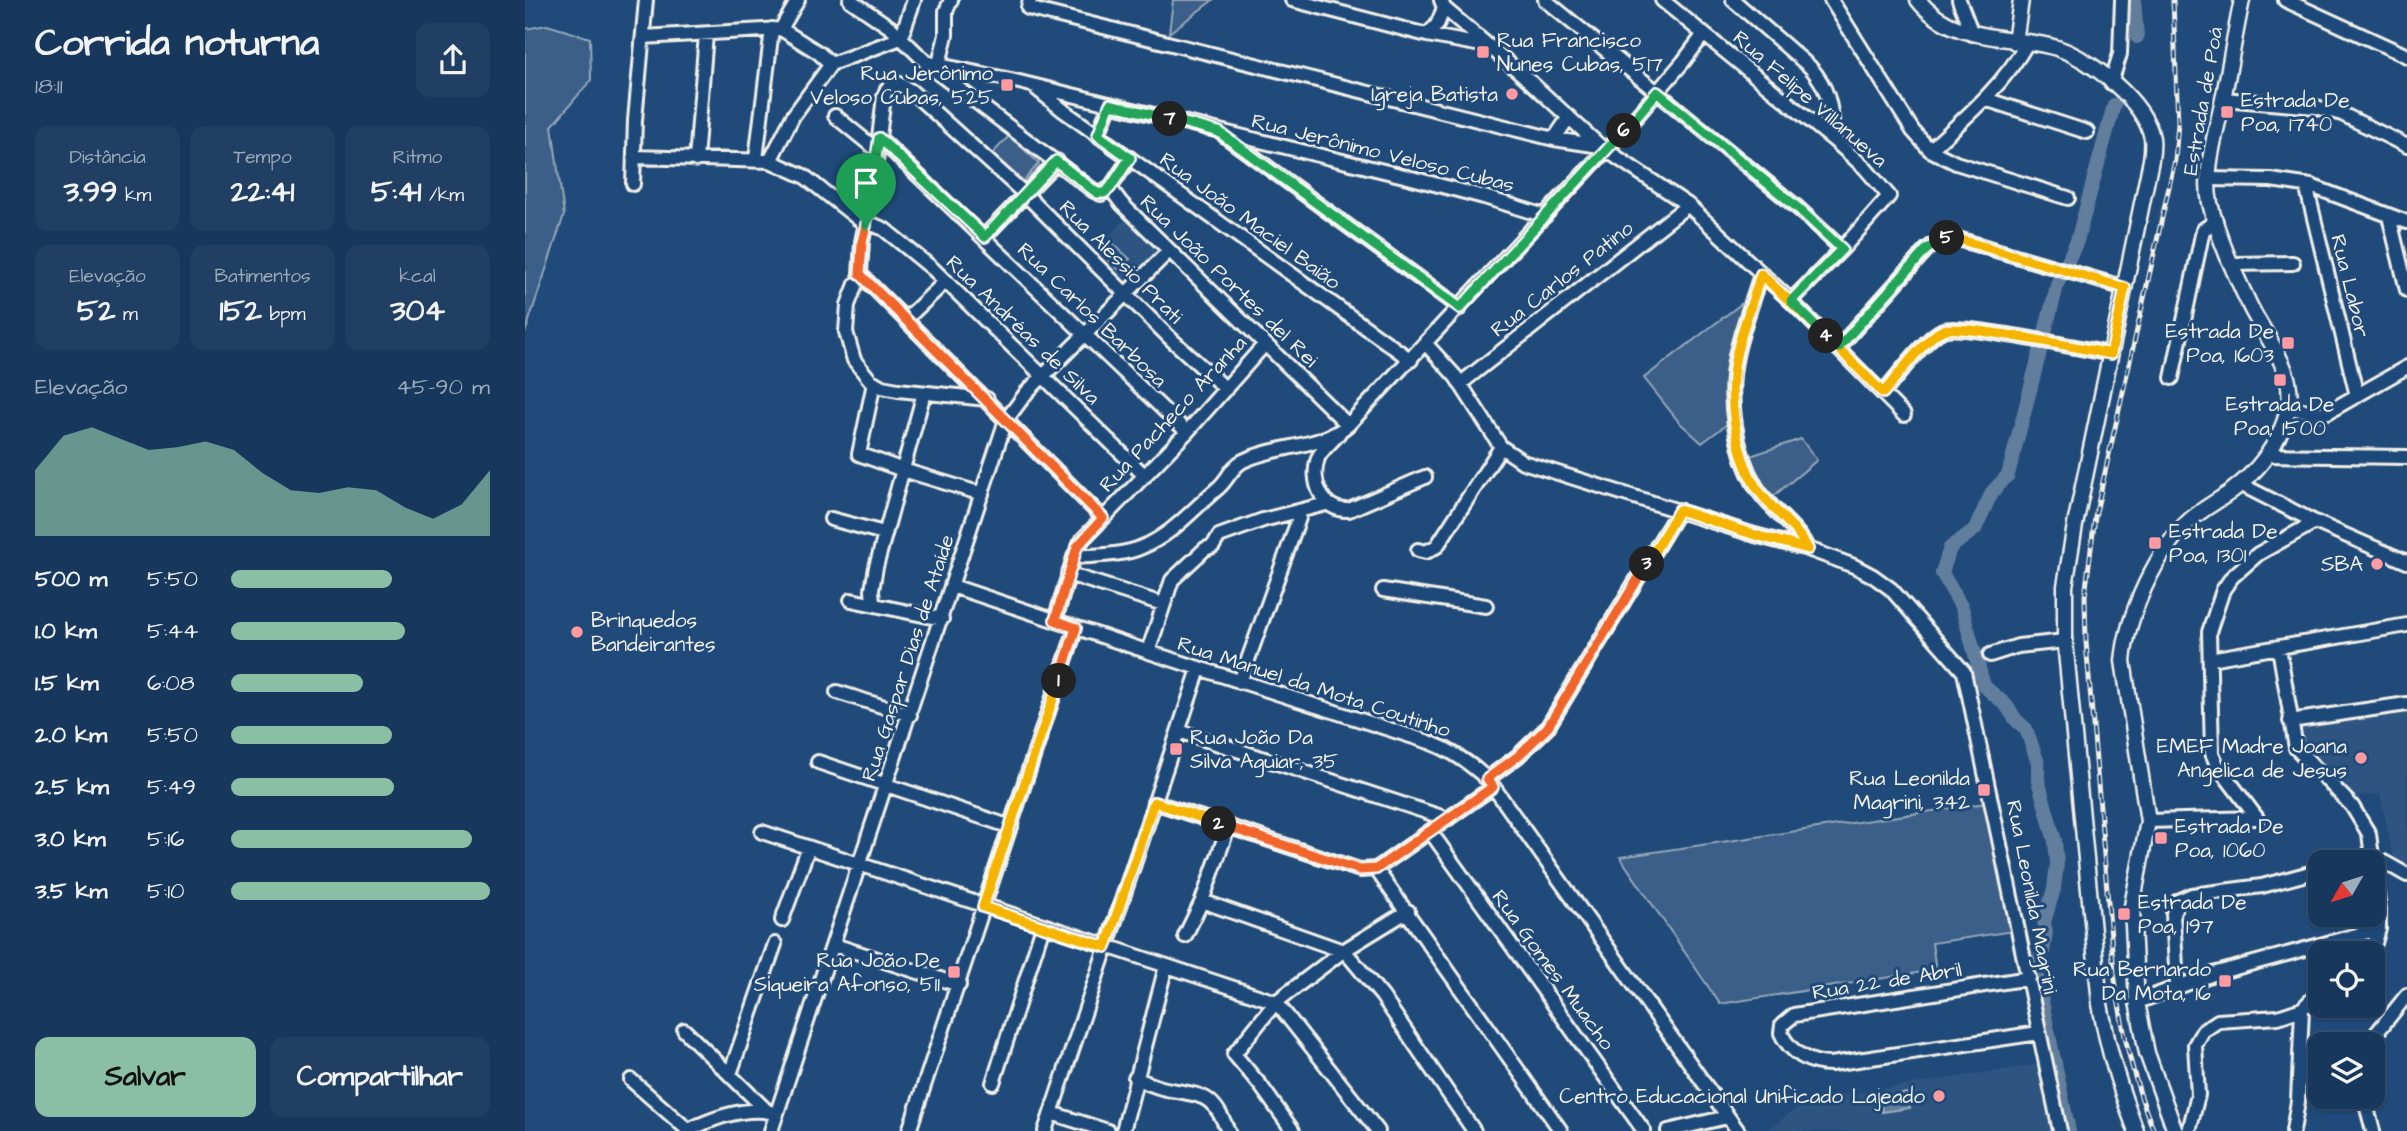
<!DOCTYPE html>
<html lang="pt">
<meta charset="utf-8">
<style>
:root{--surface:#17385c;--page:#203f62;--text:#f1f3f6;--muted:#9eacbb;--line:#365272;--accent:#8abfa5}
body{margin:0;font-family:"Architects Daughter",sans-serif;background:var(--page);color:var(--text);height:100vh;display:flex;flex-direction:column;font-size:26px;white-space:nowrap}
*{box-sizing:border-box;margin:0}
p{font-size:23px;color:var(--muted)}
.icon{flex:none;width:38px;height:38px;fill:none;stroke:currentColor;stroke-width:2;stroke-linecap:round;stroke-linejoin:round}
.map{position:relative;flex:1;overflow:hidden}
.details{display:flex;flex-direction:column;background:var(--surface);width:525px}
.details>*{flex:none}
.needle{width:46px;rotate:231deg}
.tools{position:absolute;left:1783px;top:850px;display:grid;gap:14px}
.tools a{display:grid;place-items:center;width:77px;height:77px;border-radius:14px;background:var(--surface);box-shadow:0 2px 5px #0004,0 0 0 2px var(--line);font-size:35px}
.pin{position:absolute;display:grid;place-items:center;width:60px;height:60px;color:#fff;margin:-72px -30px;border-radius:50% 50% 50% 0;rotate:-45deg;box-shadow:0 0 7px #0007}
.pin .icon{rotate:45deg}
.km{position:absolute;width:35px;height:35px;margin:-18px;border-radius:50%;background:#222;color:#fff;font-size:19px;line-height:35px;text-align:center}
.round{display:grid;place-items:center;flex:none;width:74px;height:74px;border-radius:14px;background:var(--page)}
.summary{display:flex;align-items:center;justify-content:space-between;height:119px;padding:0 35px}
h1{font-size:38px;font-weight:800;line-height:52px}
.metrics{display:grid;grid-template-columns:repeat(3,1fr);gap:10px;height:119px;padding:7px 35px}
.metrics div{display:grid;align-content:center;border-radius:14px;background:var(--page);text-align:center}
.metrics b{font-size:30px;font-weight:800}
.metrics small{font-size:19px;font-weight:400}
.metrics p{font-size:19px}
.chart{height:196px;padding:14px 35px}
.chart p{display:flex;justify-content:space-between}
.chart svg{width:100%;height:126px;margin-top:7px;fill:var(--accent);opacity:.7}
.cta{display:flex;gap:14px;margin-top:auto;padding:14px 35px}
.cta a{flex:1;height:80px;border-radius:14px;background:var(--accent);color:#111;font-size:28px;font-weight:800;line-height:80px;text-align:center}
.cta a+a{background:var(--page);color:var(--text)}
ul{padding:0 35px;list-style:none;font-size:23px}
li{display:grid;grid-template-columns:112px 84px 1fr;align-items:center;height:52px}
li i{height:18px;border-radius:9px;background:var(--accent)}
main{display:flex;flex:1;min-height:0}
.map>svg:first-child{display:block}
.built{fill:#2d5581}
.green{fill:#3a5f88;stroke:#97a8b8;stroke-width:2}
.water{fill:#627e9d;stroke:#9cacbb;stroke-width:2}
.lines{fill:none;stroke-linecap:round;stroke-linejoin:round}
.river{stroke:#627e9d;stroke-width:14}
.minor-casing{stroke:#f4f1e8;stroke-width:18}
.major-casing{stroke:#f4f1e8;stroke-width:19}
.minor{stroke:#1f4a7a;stroke-width:12}
.major{stroke:#1f4a7a;stroke-width:14}
.rail-casing{stroke:#f4f1e8;stroke-width:5}
.rail{stroke:#1f4a7a;stroke-width:2.5;stroke-dasharray:8;stroke-linecap:butt}
.split-1-casing{stroke:#fff;stroke-width:14}
.split-2-casing{stroke:#fff;stroke-width:14}
.split-3-casing{stroke:#fff;stroke-width:14}
.split-4-casing{stroke:#fff;stroke-width:14}
.split-5-casing{stroke:#fff;stroke-width:14}
.split-6-casing{stroke:#fff;stroke-width:14}
.split-7-casing{stroke:#fff;stroke-width:14}
.split-8-casing{stroke:#fff;stroke-width:14}
.split-1{stroke:#f0652b;stroke-width:9}
.split-2{stroke:#f5b400;stroke-width:9}
.split-3{stroke:#f0652b;stroke-width:9}
.split-4{stroke:#f5b400;stroke-width:9}
.split-5{stroke:#f5b400;stroke-width:9}
.split-6{stroke:#22a559;stroke-width:9}
.split-7{stroke:#22a559;stroke-width:9}
.split-8{stroke:#22a559;stroke-width:9}
.poi-dot{fill:#ff9aa2;stroke:#1f4a7a;stroke-width:2.5}
.labels{text-anchor:middle;dominant-baseline:central;stroke-width:6;stroke-linejoin:round;paint-order:stroke}
.poi-label{font-size:21px;fill:#f4f1e8;stroke:#1f4a7a;text-anchor:end}
.street-label{font-size:21px;fill:#f4f1e8;stroke:#1f4a7a}
</style>
<main>
<section class="details">
<div class="summary"><div><h1>Corrida noturna</h1><p>18:11</p></div><a class="round"><svg class="icon" aria-label="share" viewBox="0 0 24 24"><path d="M12 15V3M7 8l5-5 5 5M5 13v7h14v-7"/></svg></a></div>
<div class="metrics">
<div><p>Distância</p><b>3.99<small> km</small></b></div>
<div><p>Tempo</p><b>22:41</b></div>
<div><p>Ritmo</p><b>5:41<small> /km</small></b></div>
</div>
<div class="metrics">
<div><p>Elevação</p><b>52<small> m</small></b></div>
<div><p>Batimentos</p><b>152<small> bpm</small></b></div>
<div><p>kcal</p><b>304</b></div>
</div>
<div class="chart"><p><span>Elevação</span>45–90 m</p>
<svg viewBox="0 0 160 44" preserveAspectRatio="none"><path d="M0 44V21L10 9L20 6L30 10L40 14L50 13L60 11L70 14L80 22L90 28L100 29L110 27L120 28L130 34L140 38L150 33L160 21V44z"/></svg>
</div>
<ul>
<li><b>500 m</b>5:50<i style="width:62%"></i></li>
<li><b>1.0 km</b>5:44<i style="width:67%"></i></li>
<li><b>1.5 km</b>6:08<i style="width:51%"></i></li>
<li><b>2.0 km</b>5:50<i style="width:62%"></i></li>
<li><b>2.5 km</b>5:49<i style="width:63%"></i></li>
<li><b>3.0 km</b>5:16<i style="width:93%"></i></li>
<li><b>3.5 km</b>5:10<i style="width:100%"></i></li>
</ul>
<div class="cta"><a>Salvar</a><a>Compartilhar</a></div>
</section>
<div class="map">
<svg width="1882" height="1131" viewBox="0 0 1882 1131">
<rect width="100%" height="100%" fill="#1f4a7a"/>
<filter id="ink" filterUnits="userSpaceOnUse"><feTurbulence type="fractalNoise" baseFrequency=".0143" numOctaves="2"/><feDisplacementMap in="SourceGraphic" scale="14" xChannelSelector="R" yChannelSelector="G"/><feConvolveMatrix kernelMatrix="1 2 1 2 8 2 1 2 1" color-interpolation-filters="sRGB"/></filter>
<g filter="url(#ink)">
<path class="built" d="M 603,216 L 635,247 L 600,282 L 568,252 Z
M 1882,708 L 1882,868 L 1868,856 L 1855,794 L 1825,797 L 1780,747 L 1776,741 L 1773,727 Z
M 1515,1064 L 1526,1131 L 1241,1131 L 1281,1101 Z"/>
<path class="green" d="M 648,0 L 688,0 L 644,33 Z
M 22,25 L 65,38 L 66,80 L 27,126 L 39,215 L 0,333 L 0,29 Z
M 484,136 L 514,163 L 498,182 L 467,154 Z
M 585,241 L 605,259 L 594,270 L 575,251 Z
M 1225,297 L 1205,422 L 1177,443 L 1154,422 L 1119,378 Z
M 1276,439 L 1292,460 L 1244,500 L 1222,457 Z
M 1462,803 L 1489,931 L 1407,943 L 1411,970 L 1195,1004 L 1095,857 Z"/>
<path class="water" d="M 1383,1093 L 1385,1108 L 1357,1112 L 1355,1097 Z"/>
<g class="lines">
<path class="river" d="M 1609,0 L 1612,37
M 1544,1131 L 1510,968 L 1518,952 L 1521,932 L 1519,922 L 1529,889 L 1532,863 L 1530,841 L 1513,780 L 1513,763 L 1501,729 L 1491,720 L 1481,705 L 1459,686 L 1437,608 L 1417,573 L 1425,548 L 1450,529 L 1467,492 L 1483,475 L 1533,282 L 1552,241 L 1589,105"/>
<defs>
<path id="minor" d="M 325,0 L 366,28 L 409,70 L 569,191 L 576,194 L 585,188
M 505,0 L 503,8 L 518,12 L 1029,139 L 1075,146
M 767,0 L 902,35 L 962,46
M 916,0 L 919,8 L 999,76 L 1075,146 L 1163,205 L 1266,301 L 1379,415
M 1020,0 L 1274,209 L 1317,249 L 1266,301
M 1137,0 L 1310,141 L 1340,168 L 1364,196 L 1317,249
M 1208,0 L 1285,67 C 1306,90 1306,112 1310,141
M 1306,0 L 1388,131 L 1405,150 L 1431,163 L 1543,198
M 1434,0 L 1447,34
M 1760,0 L 1882,56
M 256,29 L 273,0
M 902,35 L 912,25 L 919,8
M 118,37 L 256,29 L 294,53 L 306,64
M 376,38 L 389,0
M 400,62 L 486,80 L 879,176 L 959,197 L 1020,216
M 414,64 L 421,35 L 421,11 L 426,0
M 1586,83 L 1595,54 L 1597,0
M 512,89 L 539,111 L 886,360
M 1460,99 L 1562,132
M 1698,99 L 1791,107 L 1817,114 L 1882,146
M 310,116 L 353,151
M 573,135 L 585,104
M 700,136 L 935,308
M 354,138 L 662,432
M 1029,139 L 1044,117
M 1405,150 C 1440,118 1479,85 1502,43
M 109,157 L 245,161 L 279,176 L 341,225
M 231,159 L 247,29
M 171,160 L 181,34
M 245,161 L 268,116 L 306,64 L 376,38
M 1683,179 L 1746,180 L 1786,186 L 1882,222
M 108,184 L 110,120 L 121,0
M 1781,185 L 1832,396
M 585,188 L 597,204 L 823,425
M 585,188 L 605,158
M 1864,216 L 1882,290
M 341,225 L 349,225 L 359,229 L 408,269 L 620,476
M 459,237 L 532,161
M 1708,264 L 1768,263
M 1236,274 C 1228,301 1217,328 1211,356 C 1202,397 1210,452 1231,487 C 1245,510 1271,525 1283,549
M 331,284 L 323,305 L 321,332 L 329,360 L 345,380 L 357,387 L 373,390 L 462,399
M 381,319 L 421,281
M 901,344 L 931,377 L 976,447 L 998,462 L 1230,535 L 1283,549 L 1329,566 L 1348,576 L 1366,589 L 1439,672 L 1535,1131
M 1313,348 L 1402,249 L 1412,242 L 1426,237 L 1600,288
M 1647,378 L 1678,230 L 1691,221
M 349,383 L 334,454 L 378,470 L 457,494
M 935,384 L 1163,205
M 1358,393 C 1372,377 1400,338 1418,330 C 1435,323 1559,349 1586,354
M 1764,408 L 1795,413 L 1803,412 L 1882,367
M 814,433 C 808,441 797,449 793,458 C 785,481 797,512 824,510 L 900,477
M 1743,455 L 1882,457
M 1715,484 L 1790,522 L 1882,562
M 578,518 L 335,274 L 337,242 L 349,180 L 359,96 L 362,89 L 372,83 L 386,91 L 501,195 L 646,339 L 701,389
M 306,519 L 359,533
M 893,550 L 901,552 L 912,546 L 976,447
M 549,557 C 571,555 597,556 617,547 C 646,536 669,508 693,488 C 702,481 707,466 718,461 C 750,445 794,449 823,425 L 1098,132 L 1158,62 L 1179,34
M 543,574 L 638,604
M 427,586 L 630,654 L 904,742 C 928,751 947,764 965,782 L 1213,1131
M 858,590 L 961,606
M 326,600 L 417,619
M 348,603 L 347,590 L 351,567 L 399,393
M 530,620 L 549,557 L 557,540 L 662,432 L 740,344
M 1754,648 L 1771,748 L 1827,806 L 1844,834 L 1854,909 L 1854,929 L 1850,943 L 1838,954
M 623,652 L 647,580 L 680,549 L 688,546 L 694,536 L 738,520 L 801,504
M 1465,655 L 1493,646 L 1540,641
M 1685,659 L 1882,625
M 715,682 L 774,518 L 773,512
M 312,692 L 385,715
M 1765,721 L 1882,704
M 654,731 L 923,819
M 293,762 L 486,827
M 962,779 L 993,756 L 1022,728 L 1154,510
M 629,802 L 835,870 L 851,869 L 1036,1131
M 1732,818 L 1692,765 L 1687,753 L 1684,632 L 1698,590 L 1707,577 L 1733,554 L 1790,522
M 1623,821 L 1732,818
M 905,831 L 1119,1131
M 237,832 L 751,1002
M 1825,863 L 1859,862 L 1882,875
M 851,869 L 968,787
M 677,901 L 818,951 L 823,955 L 857,996 L 949,1131
M 257,920 L 283,849
M 660,936 L 677,901 L 703,828
M 309,945 L 434,985
M 1504,978 L 1269,1015 L 1257,1025 L 1256,1033 C 1265,1053 1285,1064 1306,1064 L 1514,1033
M 1652,985 L 1648,914 L 1653,901 L 1667,895 L 1737,886 L 1796,870
M 751,1002 L 853,1131
M 1612,1002 L 1688,974 L 1854,929
M 159,1030 L 242,1111
M 1842,1045 L 1882,995
M 205,1074 L 250,944
M 610,1078 C 620,1082 630,1087 641,1089 C 678,1096 688,1093 703,1131
M 106,1080 L 163,1130
M 468,1083 L 518,926
M 1839,1097 L 1848,1131
M 526,1113 L 583,1131
M 162,1131 C 186,1119 218,1107 245,1112
M 246,1131 L 481,420 L 502,392 L 644,251
M 384,1131 L 551,628
M 520,1131 L 674,669
M 598,1131 L 641,966
M 768,1131 L 736,1086 L 709,1054 L 751,1002 L 818,951 L 883,911
M 1143,1131 L 1202,1117
M 1664,1131 L 1673,1095 L 1670,1045 L 1678,1031 L 1693,1021 L 1753,1017 L 1777,1009
M 1768,1131 L 1773,1101 L 1777,1009 L 1796,990"/>
<path id="major" d="M 1393,0 C 1428,44 1484,34 1532,48 C 1566,59 1620,102 1627,138 C 1628,145 1627,153 1626,160 L 1550,525 L 1540,586 L 1540,641 L 1575,1004 C 1583,1050 1594,1086 1611,1131
M 1490,42 L 1496,0
M 1650,1131 L 1622,1053 L 1612,1002 L 1607,906 L 1623,821 L 1598,661 C 1602,616 1631,551 1665,520 C 1676,510 1691,502 1704,493 C 1732,473 1756,443 1763,408 C 1772,372 1740,337 1725,306 C 1710,274 1693,238 1685,203 C 1678,173 1692,129 1698,99 C 1705,66 1710,33 1717,0"/>
</defs>
<use href="#minor" class="minor-casing"/>
<use href="#major" class="major-casing"/>
<use href="#minor" class="minor"/>
<use href="#major" class="major"/>
<defs>
<path id="rail" d="M 1629,1131 C 1607,1080 1597,1027 1589,973 L 1561,642 L 1560,596 L 1570,517 L 1650,160 L 1653,123 L 1648,0"/>
</defs>
<use href="#rail" class="rail-casing"/>
<use href="#rail" class="rail"/>
</g>
</g>
<g class="lines" filter="url(#ink)">
<defs>
<path id="split-1" d="M 341,225 L 337,242 L 335,274 L 578,518 L 552,547 L 530,620 L 551,628 L 534,681"/>
<path id="split-2" d="M 534,681 L 458,907 L 581,947 L 629,802 L 694,824"/>
<path id="split-3" d="M 694,824 L 835,870 L 851,869 L 968,787 L 962,779 L 993,756 L 1022,728 L 1122,564"/>
<path id="split-4" d="M 1122,564 L 1154,510 L 1230,535 L 1283,549 C 1271,525 1246,510 1231,487 C 1210,452 1202,397 1211,356 C 1217,328 1228,301 1236,274 L 1301,336"/>
<path id="split-5" d="M 1301,336 L 1358,393 C 1372,377 1400,338 1418,330 C 1435,323 1559,349 1586,354 L 1600,288 L 1426,237 L 1422,238"/>
<path id="split-6" d="M 1099,131 L 1132,92 L 1274,209 L 1317,249 L 1266,301 L 1313,348 L 1402,249 L 1422,238"/>
<path id="split-7" d="M 645,119 L 694,132 L 935,308 L 1099,131"/>
<path id="split-8" d="M 341,225 L 354,138 L 460,237 L 531,161 L 572,193 L 579,193 L 585,188 L 605,158 L 573,135 L 585,104 L 645,119"/>
</defs>
<use href="#split-1" class="split-1-casing"/>
<use href="#split-2" class="split-2-casing"/>
<use href="#split-3" class="split-3-casing"/>
<use href="#split-4" class="split-4-casing"/>
<use href="#split-5" class="split-5-casing"/>
<use href="#split-6" class="split-6-casing"/>
<use href="#split-7" class="split-7-casing"/>
<use href="#split-8" class="split-8-casing"/>
<use href="#split-1" class="split-1"/>
<use href="#split-2" class="split-2"/>
<use href="#split-3" class="split-3"/>
<use href="#split-4" class="split-4"/>
<use href="#split-5" class="split-5"/>
<use href="#split-6" class="split-6"/>
<use href="#split-7" class="split-7"/>
<use href="#split-8" class="split-8"/>
</g>
<g class="poi-dot">
<rect x="951" y="45" width="14" height="14" rx="3.5"/>
<rect x="475" y="78" width="14" height="14" rx="3.5"/>
<circle cx="987" cy="94" r="7"/>
<rect x="1695" y="105" width="14" height="14" rx="3.5"/>
<rect x="1756" y="336" width="14" height="14" rx="3.5"/>
<rect x="1748" y="373" width="14" height="14" rx="3.5"/>
<rect x="1623" y="536" width="14" height="14" rx="3.5"/>
<circle cx="1852" cy="564" r="7"/>
<circle cx="52" cy="632" r="7"/>
<rect x="644" y="742" width="14" height="14" rx="3.5"/>
<circle cx="1836" cy="758" r="7"/>
<rect x="1452" y="783" width="14" height="14" rx="3.5"/>
<rect x="1629" y="831" width="14" height="14" rx="3.5"/>
<rect x="1592" y="907" width="14" height="14" rx="3.5"/>
<rect x="422" y="965" width="14" height="14" rx="3.5"/>
<rect x="1693" y="974" width="14" height="14" rx="3.5"/>
<circle cx="1414" cy="1096" r="7"/>
</g>
<g class="labels">
<g class="poi-label">
<text x="972" y="40" text-anchor="start">Rua Francisco<tspan x="972" dy="24">Nunes Cubas, 517</tspan></text>
<text x="468" y="73">Rua Jerônimo<tspan x="468" dy="24">Veloso Cubas, 525</tspan></text>
<text x="973" y="94">Igreja Batista</text>
<text x="1716" y="100" text-anchor="start">Estrada De<tspan x="1716" dy="24">Poa, 1740</tspan></text>
<text x="1749" y="331">Estrada De<tspan x="1749" dy="24">Poa, 1603</tspan></text>
<text x="1755" y="404" text-anchor="middle">Estrada De<tspan x="1755" dy="24">Poa, 1500</tspan></text>
<text x="1644" y="531" text-anchor="start">Estrada De<tspan x="1644" dy="24">Poa, 1301</tspan></text>
<text x="1838" y="564">SBA</text>
<text x="66" y="620" text-anchor="start">Brinquedos<tspan x="66" dy="24">Bandeirantes</tspan></text>
<text x="665" y="737" text-anchor="start">Rua João Da<tspan x="665" dy="24">Silva Aguiar, 35</tspan></text>
<text x="1822" y="746">EMEF Madre Joana<tspan x="1822" dy="24">Angelica de Jesus</tspan></text>
<text x="1445" y="778">Rua Leonilda<tspan x="1445" dy="24">Magrini, 342</tspan></text>
<text x="1650" y="826" text-anchor="start">Estrada De<tspan x="1650" dy="24">Poa, 1060</tspan></text>
<text x="1613" y="902" text-anchor="start">Estrada De<tspan x="1613" dy="24">Poa, 197</tspan></text>
<text x="415" y="960">Rua João De<tspan x="415" dy="24">Siqueira Afonso, 511</tspan></text>
<text x="1686" y="969">Rua Bernardo<tspan x="1686" dy="24">Da Mota, 16</tspan></text>
<text x="1400" y="1096">Centro Educacional Unificado Lajeado</text>
</g>
<g class="street-label">
<text transform="translate(1285 99) rotate(41)">Rua Felipe Villanueva</text>
<text transform="translate(1678 101) rotate(-80)">Estrada de Poá</text>
<text transform="translate(858 153) rotate(14)">Rua Jerônimo Veloso Cubas</text>
<text transform="translate(725 221) rotate(36)">Rua João Maciel Baião</text>
<text transform="translate(596 262) rotate(45)">Rua Alessio Prati</text>
<text transform="translate(1037 279) rotate(-38)">Rua Carlos Patino</text>
<text transform="translate(704 281) rotate(44)">Rua João Portes del Rei</text>
<text transform="translate(1825 286) rotate(76)">Rua Labor</text>
<text transform="translate(567 315) rotate(44)">Rua Carlos Barbosa</text>
<text transform="translate(498 330) rotate(44)">Rua Andréas de Silva</text>
<text transform="translate(648 414) rotate(-47)">Rua Pacheco Aranha</text>
<text transform="translate(383 658) rotate(-72)">Rua Gaspar Dias de Ataíde</text>
<text transform="translate(789 687) rotate(18)">Rua Manuel da Mota Coutinho</text>
<text transform="translate(1507 897) rotate(79)">Rua Leonilda Magrini</text>
<text transform="translate(1028 970) rotate(54)">Rua Gomes Muacho</text>
<text transform="translate(1362 981) rotate(-9)">Rua 22 de Abril</text>
</g>
</g>
</svg>
<div class="tools">
<a><svg class="needle" viewBox="-14 -14 28 28"><path d="M0-13l5 13h-10z" fill="#e53935"/><path d="M0 13l5-13h-10z" fill="#9eacbb"/></svg></a>
<a><svg class="icon" aria-label="locate" viewBox="0 0 24 24"><circle cx="12" cy="12" r="6"/><path d="M12 2v4M12 18v4M2 12h4M18 12h4"/></svg></a>
<a><svg class="icon" aria-label="layers" viewBox="0 0 24 24"><path d="M12 4l9 5-9 5-9-5zM3 14l9 5 9-5"/></svg></a>
</div>
<div class="pin" style="left:341px;top:225px;background:#1e9e55"><svg class="icon" aria-label="arrive" viewBox="0 0 24 24"><path d="M6 21V4h12l-3 4 3 4H6"/></svg></div>
<b class="km" style="left:534px;top:681px">1</b>
<b class="km" style="left:694px;top:824px">2</b>
<b class="km" style="left:1122px;top:564px">3</b>
<b class="km" style="left:1301px;top:336px">4</b>
<b class="km" style="left:1422px;top:238px">5</b>
<b class="km" style="left:1099px;top:131px">6</b>
<b class="km" style="left:645px;top:119px">7</b>
</div>
</main>
